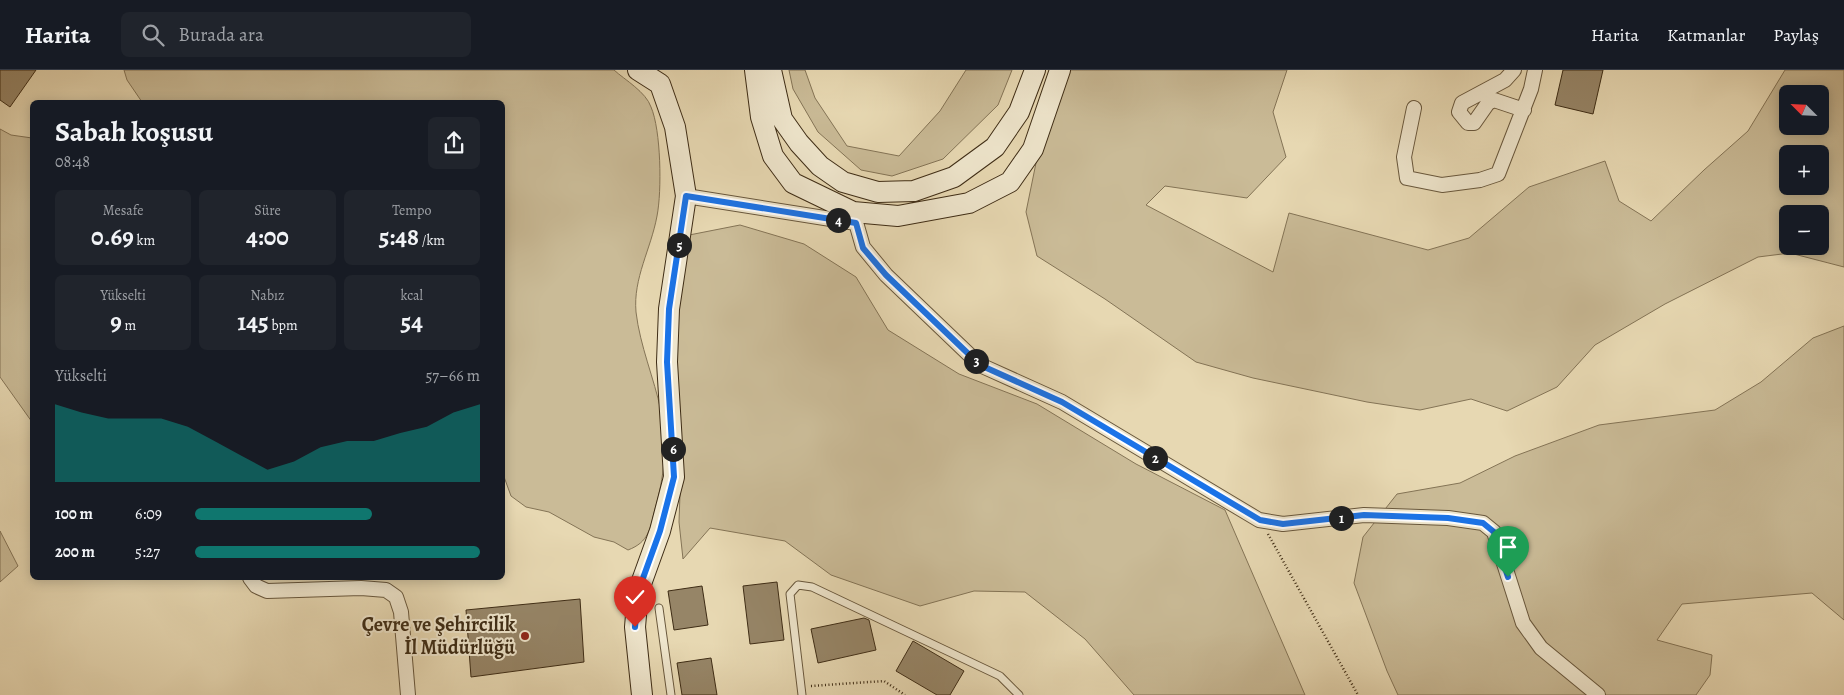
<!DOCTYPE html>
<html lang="tr">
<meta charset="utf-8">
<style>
:root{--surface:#171b24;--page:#20242c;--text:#f1f3f6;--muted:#9ea1a6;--line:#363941;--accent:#0f766e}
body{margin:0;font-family:Alegreya,serif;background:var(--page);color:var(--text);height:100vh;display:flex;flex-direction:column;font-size:19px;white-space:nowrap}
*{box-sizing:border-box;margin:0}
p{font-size:16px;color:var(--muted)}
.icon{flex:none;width:28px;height:28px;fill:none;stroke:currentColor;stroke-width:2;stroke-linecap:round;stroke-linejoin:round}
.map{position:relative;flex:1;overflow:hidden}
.sheet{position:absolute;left:30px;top:30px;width:475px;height:480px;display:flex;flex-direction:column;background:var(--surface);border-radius:8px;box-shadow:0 2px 12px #0003}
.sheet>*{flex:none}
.needle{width:32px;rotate:294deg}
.tools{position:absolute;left:1779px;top:15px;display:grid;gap:10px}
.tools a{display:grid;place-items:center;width:50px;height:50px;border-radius:8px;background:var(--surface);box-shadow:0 2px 12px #0003;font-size:25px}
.pin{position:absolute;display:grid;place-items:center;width:42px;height:42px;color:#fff;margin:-51px -21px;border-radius:50% 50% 50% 0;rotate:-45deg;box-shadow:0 0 5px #0007}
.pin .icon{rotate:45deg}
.km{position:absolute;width:25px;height:25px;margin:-12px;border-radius:50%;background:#222;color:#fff;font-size:14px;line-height:25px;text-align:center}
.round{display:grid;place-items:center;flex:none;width:52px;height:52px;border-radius:8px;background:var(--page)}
.overview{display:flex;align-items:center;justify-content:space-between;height:85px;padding:0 25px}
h1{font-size:28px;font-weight:700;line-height:38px}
.stats{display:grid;grid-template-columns:repeat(3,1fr);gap:8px;height:85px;padding:5px 25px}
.stats div{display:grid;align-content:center;border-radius:8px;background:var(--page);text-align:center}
.stats b{font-size:25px;font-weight:700}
.stats small{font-size:14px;font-weight:400}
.stats p{font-size:14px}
.chart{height:140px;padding:10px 25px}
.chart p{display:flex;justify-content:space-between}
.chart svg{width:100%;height:90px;margin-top:5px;fill:var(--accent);opacity:.7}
ul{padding:0 25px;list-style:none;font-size:16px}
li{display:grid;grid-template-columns:80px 60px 1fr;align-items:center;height:38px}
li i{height:12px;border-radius:6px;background:var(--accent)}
header{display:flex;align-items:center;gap:30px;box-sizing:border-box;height:70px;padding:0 25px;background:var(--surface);border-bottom:1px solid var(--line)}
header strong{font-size:24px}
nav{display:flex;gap:28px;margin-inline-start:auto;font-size:18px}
.search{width:350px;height:45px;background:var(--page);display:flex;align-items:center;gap:12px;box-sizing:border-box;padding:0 18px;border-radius:8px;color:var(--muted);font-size:19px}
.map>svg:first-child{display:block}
.green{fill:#cabb97;stroke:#847456;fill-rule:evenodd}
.building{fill:#968567;stroke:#3e2c15}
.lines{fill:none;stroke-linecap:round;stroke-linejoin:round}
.lane-casing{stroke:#68573c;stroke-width:9}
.street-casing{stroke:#68573c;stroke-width:16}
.secondary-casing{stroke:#3e2c15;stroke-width:22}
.path{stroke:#3e2c15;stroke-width:2.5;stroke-dasharray:1 2.5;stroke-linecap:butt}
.lane{stroke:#efe6cd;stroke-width:7}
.street{stroke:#efe6cd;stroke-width:14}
.secondary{stroke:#efe6cd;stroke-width:20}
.route-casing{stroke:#fff;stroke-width:10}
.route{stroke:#1a73e8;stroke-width:6}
.poi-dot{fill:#8f2418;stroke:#efe6cd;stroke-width:2}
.labels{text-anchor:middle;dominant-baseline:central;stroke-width:4;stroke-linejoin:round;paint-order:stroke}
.poi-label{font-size:20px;font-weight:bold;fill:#3e2c15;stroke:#efe6cd;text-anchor:end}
</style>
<header>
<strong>Harita</strong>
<div class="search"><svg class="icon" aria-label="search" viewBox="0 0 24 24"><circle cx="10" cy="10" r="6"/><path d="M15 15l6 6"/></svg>Burada ara</div>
<nav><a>Harita</a><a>Katmanlar</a><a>Paylaş</a></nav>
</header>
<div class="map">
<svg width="1844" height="625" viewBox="0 0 1844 625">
<rect width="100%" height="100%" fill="#e7d8b2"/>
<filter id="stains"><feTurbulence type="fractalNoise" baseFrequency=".004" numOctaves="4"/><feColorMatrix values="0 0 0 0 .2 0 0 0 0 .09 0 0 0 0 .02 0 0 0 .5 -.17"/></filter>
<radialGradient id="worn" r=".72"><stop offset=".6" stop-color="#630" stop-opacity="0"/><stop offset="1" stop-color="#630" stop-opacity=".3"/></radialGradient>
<path class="green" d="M 124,0 L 614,0 C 625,10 646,22 651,37 C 661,60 662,121 657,146 C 651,179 633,208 636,242 C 640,276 654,308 661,341 C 668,374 664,408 655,439 C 650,459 649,472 628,480 L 614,472 L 594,467 L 549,442 L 526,437 L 511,426 L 503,404 L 502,32 L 142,32 L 127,10 Z
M 789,0 L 805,0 L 815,28 L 847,76 L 899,86 L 940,41 L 966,0 L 1012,0 L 998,35 L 943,89 L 892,106 L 861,100 L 818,62 L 793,19 Z
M 1066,0 L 1287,0 L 1273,42 L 1286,87 L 1247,128 L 1165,116 L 1146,135 L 1273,202 L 1289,143 L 1428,180 L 1469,168 L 1529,117 L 1605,91 L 1619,131 L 1651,151 L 1704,100 L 1748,61 L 1785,0 L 1844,0 L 1844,197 L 1790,183 L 1758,187 L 1665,234 L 1595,275 L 1557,317 L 1507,341 L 1471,329 L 1420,340 L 1367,332 L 1253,308 L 1196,292 L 1105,229 L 1037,186 L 1026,142 L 1036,93 ZM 1788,24 L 1820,24 L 1820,56 L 1788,56 ZM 1788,84 L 1820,84 L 1820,116 L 1788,116 ZM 1788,144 L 1820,144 L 1820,176 L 1788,176 Z
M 0,59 L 11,65 L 32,68 L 32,352 L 0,307 Z
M 740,155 L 804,174 L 856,207 L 888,260 L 959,304 L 1037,334 L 1136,394 L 1225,440 L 1305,625 L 1134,625 L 1085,569 L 1025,522 L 974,521 L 920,536 L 831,505 L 785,471 L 710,458 L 683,489 L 679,452 L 681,397 L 675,305 L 679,167 Z
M 1844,256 L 1844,550 L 1812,523 L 1682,534 L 1657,570 L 1712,585 L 1710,605 L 1696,625 L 1398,625 L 1387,601 L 1354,513 L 1363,467 L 1397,424 L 1460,413 L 1515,386 L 1599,355 L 1715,340 L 1761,312 L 1813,268 Z
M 0,461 L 18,496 L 0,512 Z"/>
<path class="building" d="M 0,0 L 36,0 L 10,37 L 0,30 Z
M 1563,0 L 1603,0 L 1593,44 L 1555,35 Z
M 777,512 L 784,570 L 750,574 L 743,516 Z
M 702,516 L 708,555 L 674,560 L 668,521 Z
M 580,529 L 584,592 L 471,607 L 466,540 Z
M 864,548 L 869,550 L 876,580 L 818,593 L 811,559 Z
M 913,571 L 964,601 L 950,625 L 937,625 L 896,601 Z
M 711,588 L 717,625 L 682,625 L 677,593 Z"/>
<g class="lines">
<defs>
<path id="lane" d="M 659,538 L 671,625
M 802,625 L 790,524 L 798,515 L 812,517 L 1000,606 L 1019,625"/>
<path id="street" d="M 1514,0 L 1505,10 L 1462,33 L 1459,42 L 1468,53 L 1474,53 L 1488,33 L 1494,30 L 1524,40
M 1414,38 L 1404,87 L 1407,108 L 1442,115 L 1480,110 L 1498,104 L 1531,19 L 1535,0
M 686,126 L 856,153
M 853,142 L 863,177 L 886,205 L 980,295 L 1062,332 L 1259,450 L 1283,454 L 1364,445 L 1448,448 L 1483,453 L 1494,462 L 1523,553 L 1541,578 L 1598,625
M 250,508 L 256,516 L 267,521 L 361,518 L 386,520 L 396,527 L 401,542 L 408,625"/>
<path id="secondary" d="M 638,0 L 660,14 L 675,57 L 686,126 L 669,239 L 667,292 L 674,407 L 660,461 L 638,522 L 635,557 L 642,625
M 755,0 L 761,47 L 773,86 L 793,113 L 853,142 L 898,146 L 969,133 L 1010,112 L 1033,79 L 1060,0
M 771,0 L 782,49 L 799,73 L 820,96 L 843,112 L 878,122 L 914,121 L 954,107 L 995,77 L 1019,42 L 1035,0"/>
</defs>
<use href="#lane" class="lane-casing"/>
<use href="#street" class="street-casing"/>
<use href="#secondary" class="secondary-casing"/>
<path class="path" d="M 1268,464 L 1358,625
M 811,616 L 884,611 L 905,625"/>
<use href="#lane" class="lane"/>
<use href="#street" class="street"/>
<use href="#secondary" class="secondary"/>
</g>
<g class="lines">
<defs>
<path id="route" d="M 635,557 L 638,522 L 660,461 L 674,407 L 667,292 L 669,239 L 686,126 L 856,153 L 863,178 L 886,205 L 980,295 L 1062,332 L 1260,450 L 1283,454 L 1364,445 L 1448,448 L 1483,453 L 1494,462 L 1508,507"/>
</defs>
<use href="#route" class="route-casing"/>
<use href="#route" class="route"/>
</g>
<circle class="poi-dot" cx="525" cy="566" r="5"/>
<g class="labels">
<g class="poi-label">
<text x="515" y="554">Çevre ve Şehircilik<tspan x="515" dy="23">İl Müdürlüğü</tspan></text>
</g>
</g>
<rect width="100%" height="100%" filter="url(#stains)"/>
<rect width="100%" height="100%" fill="url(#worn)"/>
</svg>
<div class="tools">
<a><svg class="needle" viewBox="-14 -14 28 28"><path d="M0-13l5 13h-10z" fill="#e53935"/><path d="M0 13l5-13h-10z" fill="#9ea1a6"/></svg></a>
<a>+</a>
<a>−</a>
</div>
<div class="pin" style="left:1508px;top:507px;background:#1e9e55"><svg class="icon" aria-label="arrive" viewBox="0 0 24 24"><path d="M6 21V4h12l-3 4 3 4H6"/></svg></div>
<div class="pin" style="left:635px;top:557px;background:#d93025"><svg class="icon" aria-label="check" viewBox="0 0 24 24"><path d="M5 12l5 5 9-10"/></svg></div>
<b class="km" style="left:1341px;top:448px">1</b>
<b class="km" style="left:1155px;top:388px">2</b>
<b class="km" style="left:976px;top:291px">3</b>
<b class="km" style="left:838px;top:150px">4</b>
<b class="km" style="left:679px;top:175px">5</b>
<b class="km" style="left:673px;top:379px">6</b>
<section class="sheet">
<div class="overview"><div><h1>Sabah koşusu</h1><p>08:48</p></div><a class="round"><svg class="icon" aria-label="share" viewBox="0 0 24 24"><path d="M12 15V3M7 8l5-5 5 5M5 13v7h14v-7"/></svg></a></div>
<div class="stats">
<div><p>Mesafe</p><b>0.69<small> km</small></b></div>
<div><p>Süre</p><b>4:00</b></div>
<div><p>Tempo</p><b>5:48<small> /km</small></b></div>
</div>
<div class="stats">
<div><p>Yükselti</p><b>9<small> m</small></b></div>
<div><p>Nabız</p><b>145<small> bpm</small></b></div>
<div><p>kcal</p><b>54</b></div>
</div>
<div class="chart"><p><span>Yükselti</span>57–66 m</p>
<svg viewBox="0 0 160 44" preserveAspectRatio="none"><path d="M0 44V6L10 10L20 13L30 13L40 13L50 17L60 24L70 31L80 38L90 34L100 27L110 24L120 24L130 20L140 17L150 10L160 6V44z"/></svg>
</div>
<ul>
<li><b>100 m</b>6:09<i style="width:62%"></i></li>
<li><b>200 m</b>5:27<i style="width:100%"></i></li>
</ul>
</section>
</div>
